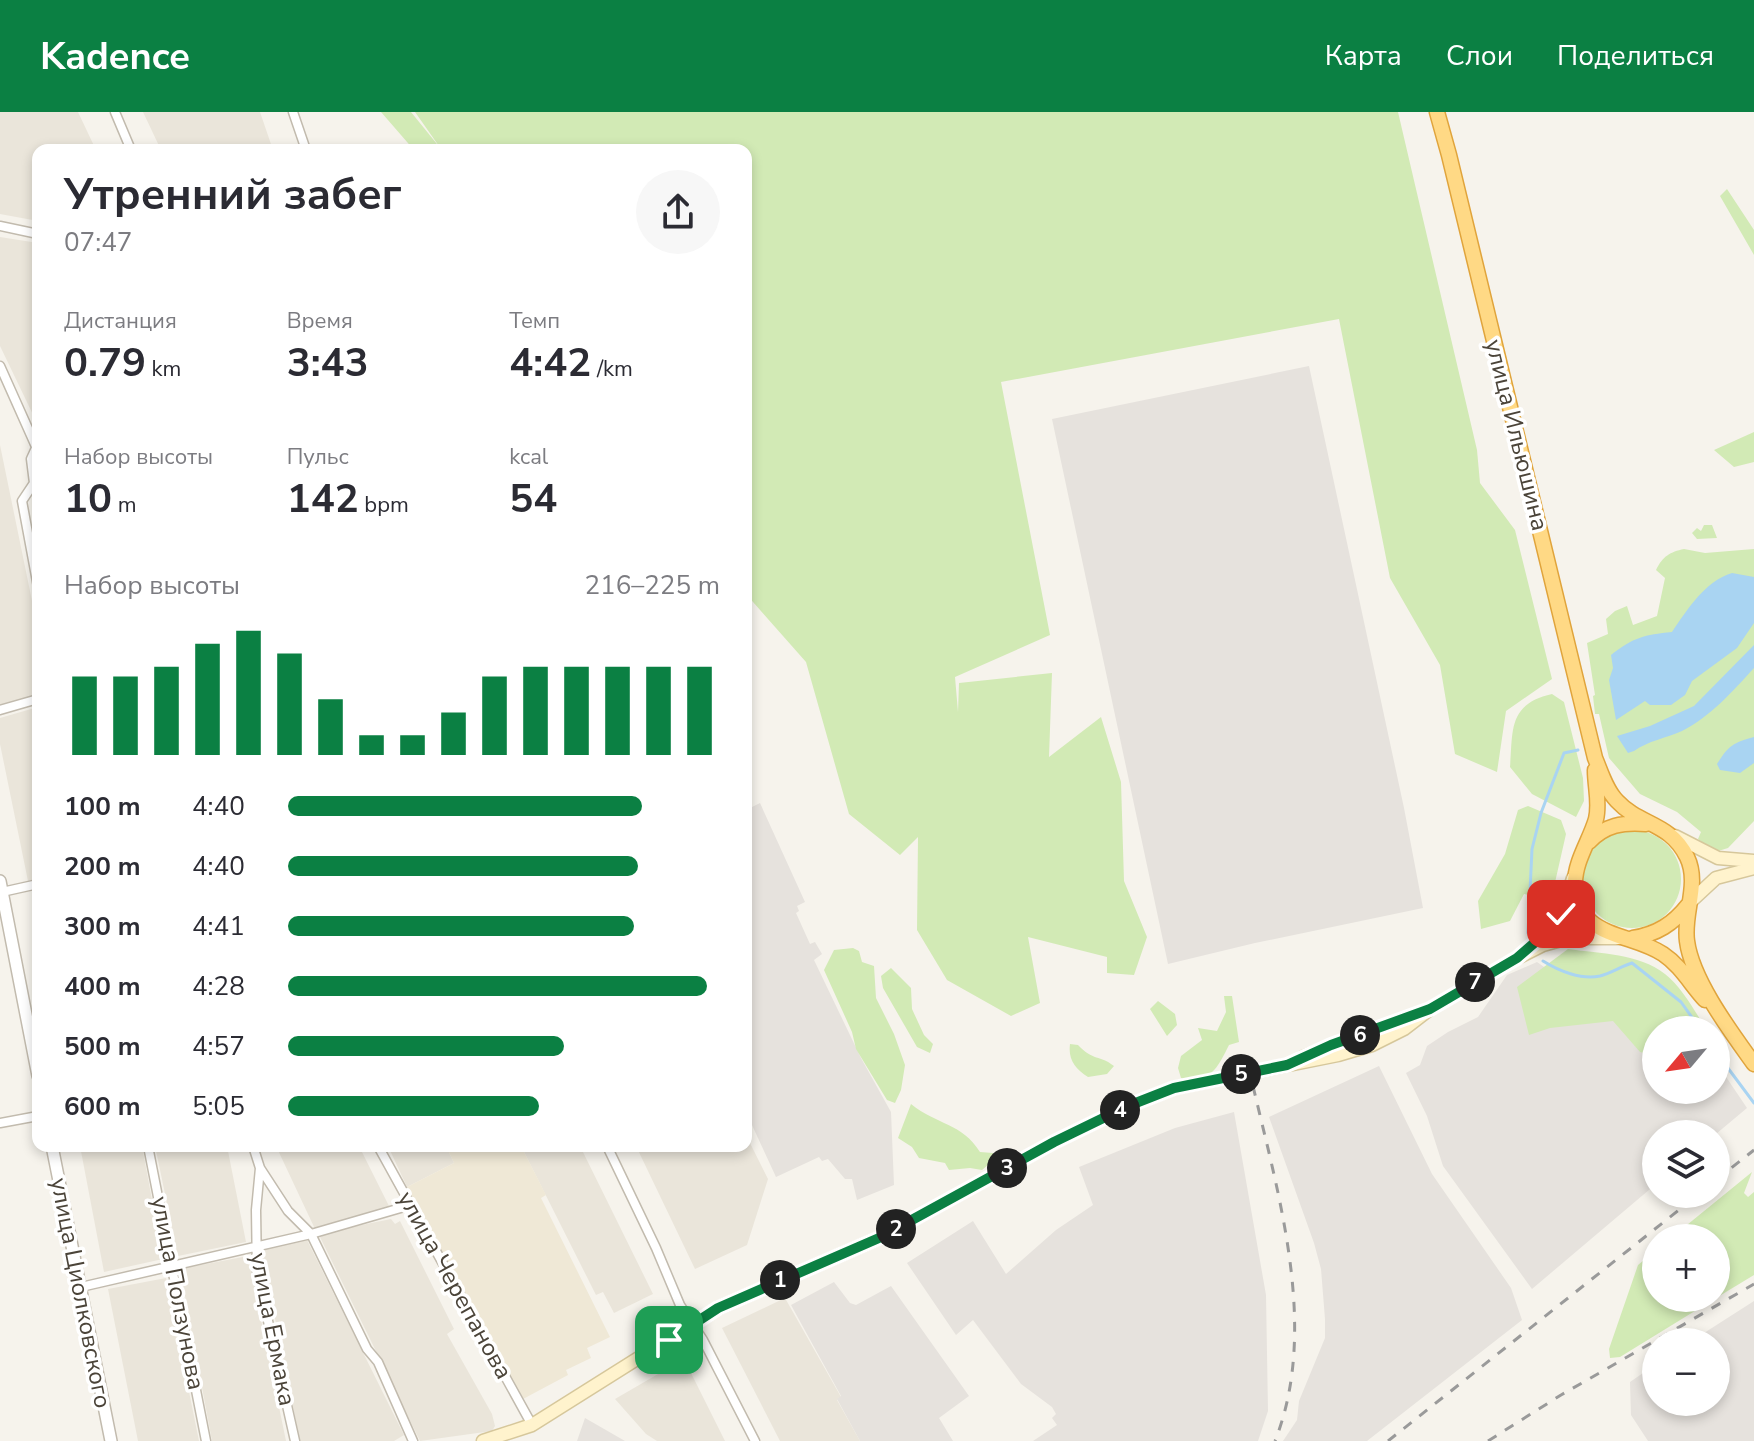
<!DOCTYPE html>
<html lang="ru">
<meta charset="utf-8">
<style>
:root{--surface:#fff;--page:#f7f7f7;--text:#2b2b33;--muted:#7c7c81;--accent:#0b8043}
body{margin:0;font-family:"Nunito Sans",sans-serif;background:var(--page);color:var(--text);height:100vh;display:flex;flex-direction:column;font-size:30px;white-space:nowrap}
*{box-sizing:border-box;margin:0}
p{font-size:26px;color:var(--muted)}
.icon{flex:none;width:44px;height:44px;fill:none;stroke:currentColor;stroke-width:2;stroke-linecap:round;stroke-linejoin:round}
.map{position:relative;flex:1;overflow:hidden}
.drawer{position:absolute;left:32px;top:32px;width:720px;height:1008px;display:flex;flex-direction:column;background:var(--surface);border-radius:16px;box-shadow:0 4px 12px #0003}
.drawer>*{flex:none}
.needle{width:52px;rotate:241deg}
.fabs{position:absolute;left:1642px;top:904px;display:grid;gap:16px}
.fabs a{display:grid;place-items:center;width:88px;height:88px;border-radius:50%;background:var(--surface);box-shadow:0 4px 12px #0003;font-size:40px}
.pin{position:absolute;display:grid;place-items:center;width:68px;height:68px;color:#fff;margin:-34px;border-radius:16px;box-shadow:0 4px 12px #0006}
.km{position:absolute;width:40px;height:40px;margin:-20px;border-radius:50%;background:#222;color:#fff;font-size:22px;line-height:40px;text-align:center}
.round{display:grid;place-items:center;flex:none;width:84px;height:84px;border-radius:42px;background:var(--page)}
.headline{display:flex;align-items:center;justify-content:space-between;height:136px;padding:0 32px}
h1{font-size:44px;font-weight:700;line-height:60px}
.stats{display:grid;grid-template-columns:repeat(3,1fr);gap:12px;height:136px;padding:8px 32px}
.stats div{display:grid;align-content:center}
.stats b{font-size:40px;font-weight:700}
.stats small{font-size:22px;font-weight:400}
.stats p{font-size:22px}
.chart{height:224px;padding:16px 32px}
.chart p{display:flex;justify-content:space-between}
.chart svg{width:100%;height:144px;margin-top:8px;stroke:var(--accent);stroke-width:6}
ul{padding:0 32px;list-style:none;font-size:26px}
li{display:grid;grid-template-columns:128px 96px 1fr;align-items:center;height:60px}
li i{height:20px;border-radius:10px;background:var(--accent)}
header{display:flex;align-items:center;gap:48px;box-sizing:border-box;height:112px;padding:0 40px;background:var(--accent);color:#fff}
header strong{font-size:38px}
nav{display:flex;gap:44px;margin-inline-start:auto;font-size:28px}
.map>svg:first-child{display:block}
.residential{fill:#eae5da}
.industrial{fill:#e6e2dd}
.education{fill:#efe8d6}
.green{fill:#d2eab5}
.water{fill:#a9d4f2}
.lines{fill:none;stroke-linecap:round;stroke-linejoin:round}
.stream{stroke:#a9d4f2;stroke-width:3}
.minor-casing{stroke:#c2bbae;stroke-width:11}
.tertiary-casing{stroke:#c2bbae;stroke-width:14}
.secondary-casing{stroke:#d6c79b;stroke-width:15}
.trunk-casing{stroke:#e0a43c;stroke-width:17}
.minor{stroke:#fff;stroke-width:8}
.tertiary{stroke:#fff;stroke-width:11}
.secondary{stroke:#fff3cd;stroke-width:12}
.trunk{stroke:#ffd985;stroke-width:14}
.rail{stroke:#9a9a9a;stroke-width:3;stroke-dasharray:10 10;stroke-linecap:butt}
.route-casing{stroke:#fff;stroke-width:16}
.route{stroke:#0b8043;stroke-width:10}
.labels{text-anchor:middle;dominant-baseline:central;stroke-width:7;stroke-linejoin:round;paint-order:stroke}
.street-label{font-size:24px;fill:#4b4439;stroke:#fff}
</style>
<header>
<strong>Kadence</strong>
<nav><a>Карта</a><a>Слои</a><a>Поделиться</a></nav>
</header>
<div class="map">
<svg width="1754" height="1329" viewBox="0 0 1754 1329">
<rect width="100%" height="100%" fill="#f6f3ec"/>
<path class="residential" d="M 0,0 L 78,0 L 96,38 L 38,38 L 38,109 L 0,102 Z
M 143,0 L 260,0 L 273,38 L 161,38 Z
M 0,125 L 38,131 L 38,313 L 0,234 Z
M 0,333 L 38,518 L 38,583 L 0,593 Z
M 38,595 L 38,767 L 28,769 L 0,632 L 0,606 Z
M 746,1023 L 768,1067 L 747,1133 L 695,1157 L 636,1034 L 746,1034 Z
M 80,1034 L 142,1034 L 163,1147 L 104,1160 Z
M 155,1034 L 227,1034 L 246,1130 L 178,1144 Z
M 276,1034 L 359,1034 L 390,1096 L 315,1117 Z
M 388,1034 L 446,1034 L 454,1051 L 407,1075 Z
M 521,1034 L 580,1034 L 653,1182 L 614,1201 L 603,1180 L 596,1183 Z
M 391,1107 L 395,1112 L 400,1109 L 454,1217 L 447,1222 L 492,1302 L 495,1314 L 492,1319 L 420,1329 L 320,1125 L 337,1118 Z
M 307,1128 L 404,1323 L 394,1329 L 300,1329 L 261,1138 Z
M 248,1144 L 286,1329 L 212,1329 L 180,1157 Z
M 166,1166 L 199,1329 L 138,1329 L 108,1177 Z
M 785,1186 L 841,1285 L 837,1288 L 860,1329 L 780,1329 L 722,1216 Z
M 684,1247 L 725,1329 L 657,1329 L 646,1322 L 615,1287 Z"/>
<path class="industrial" d="M 1309,254 L 1404,696 L 1423,796 L 1255,831 L 1168,852 L 1052,307 Z
M 760,691 L 805,790 L 797,794 L 799,799 L 796,801 L 810,832 L 815,830 L 822,842 L 814,848 L 861,946 L 891,1000 L 894,1073 L 857,1088 L 852,1067 L 845,1067 L 828,1047 L 822,1049 L 819,1045 L 776,1065 L 746,1000 L 746,698 Z
M 1537,850 L 1567,871 L 1656,918 L 1656,978 L 1716,978 L 1716,950 L 1747,996 L 1716,1022 L 1656,1022 L 1656,1072 L 1532,1177 L 1443,1054 L 1427,1004 L 1406,961 L 1420,953 L 1427,934 L 1448,920 L 1478,905 L 1507,863 Z
M 1379,954 L 1432,1062 L 1511,1176 L 1522,1208 L 1367,1329 L 1283,1329 L 1297,1308 L 1299,1289 L 1325,1226 L 1325,1207 L 1321,1157 L 1314,1131 L 1269,1005 Z
M 1234,1000 L 1266,1183 L 1268,1299 L 1258,1329 L 1033,1329 L 1057,1313 L 1052,1306 L 1056,1302 L 1052,1295 L 1021,1272 L 973,1208 L 956,1223 L 907,1151 L 973,1109 L 1006,1162 L 1056,1118 L 1093,1093 L 1079,1055 L 1175,1016 Z
M 834,1170 L 850,1191 L 856,1193 L 891,1174 L 969,1284 L 939,1306 L 953,1329 L 860,1329 L 837,1287 L 841,1284 L 791,1193 Z
M 1754,1189 L 1754,1329 L 1648,1329 L 1631,1303 L 1630,1270 L 1656,1252 L 1656,1290 L 1716,1290 L 1716,1230 L 1690,1230 Z
M 585,1306 L 625,1329 L 577,1329 Z"/>
<path class="education" d="M 446,1034 L 521,1034 L 546,1083 L 541,1086 L 610,1225 L 587,1236 L 591,1246 L 566,1258 L 568,1263 L 523,1287 L 407,1075 L 454,1051 Z"/>
<path class="green" d="M 381,0 L 411,0 L 441,37 L 415,0 L 1398,0 L 1477,338 L 1480,371 L 1515,418 L 1552,567 L 1506,599 L 1497,660 L 1455,642 L 1440,553 L 1390,466 L 1339,207 L 1001,270 L 1050,523 L 955,565 L 958,600 L 959,571 L 1052,561 L 1049,645 L 1101,605 L 1121,670 L 1124,769 L 1147,825 L 1134,863 L 1107,861 L 1107,845 L 1028,825 L 1040,891 L 1011,904 L 947,868 L 917,818 L 918,725 L 900,743 L 849,702 L 806,550 L 746,482 L 746,38 L 414,38 Z
M 1727,77 L 1754,118 L 1754,143 L 1720,84 Z
M 1754,320 L 1754,350 L 1734,355 L 1714,338 Z
M 1704,413 L 1712,413 L 1717,426 L 1697,427 L 1692,421 L 1697,416 L 1701,419 Z
M 1684,437 L 1705,441 L 1754,437 L 1754,709 L 1728,736 L 1715,740 L 1698,727 L 1701,720 L 1677,700 L 1640,682 L 1609,646 L 1599,602 L 1595,602 L 1593,584 L 1595,583 L 1587,531 L 1608,522 L 1606,507 L 1615,499 L 1627,494 L 1633,513 L 1657,504 L 1665,466 L 1656,458 C 1663,444 1670,440 1684,437 Z
M 1552,582 L 1564,590 L 1583,666 L 1584,689 L 1576,705 L 1532,682 L 1510,655 C 1513,618 1508,592 1552,582 Z
M 1528,694 L 1561,708 L 1566,722 L 1551,788 L 1524,782 L 1510,809 L 1481,817 L 1478,789 L 1505,742 L 1518,698 Z
M1583 767a49 49 0 1 1 98 0a49 49 0 1 1-98 0Z
M 853,836 L 859,839 L 862,850 L 874,854 L 876,886 L 894,922 L 905,953 L 901,978 L 895,991 L 887,988 L 856,937 L 852,920 L 824,858 L 834,838 Z
M 1568,837 C 1601,842 1638,841 1665,862 C 1682,875 1695,900 1707,918 L 1656,918 L 1656,944 L 1640,940 L 1613,909 L 1550,916 L 1529,923 L 1517,875 Z
M 891,856 L 911,876 L 912,897 L 924,923 L 933,932 L 930,941 L 917,935 L 883,876 L 881,864 Z
M 1224,884 L 1232,884 L 1239,930 L 1229,933 C 1217,957 1211,971 1181,966 L 1178,956 L 1181,944 L 1202,928 L 1198,916 L 1217,919 L 1226,900 Z
M 1158,889 L 1175,902 L 1177,913 L 1167,924 L 1150,897 Z
M 1070,932 L 1078,933 C 1093,949 1100,943 1114,954 L 1107,962 L 1088,965 C 1075,956 1068,948 1070,932 Z
M 911,992 C 937,1013 962,1011 980,1040 L 993,1041 L 996,1046 L 982,1058 L 970,1056 L 949,1058 L 945,1051 L 919,1046 L 912,1035 L 898,1026 Z
M 1752,1060 L 1744,1081 L 1748,1085 L 1754,1080 L 1754,1163 L 1716,1186 L 1716,1126 L 1671,1126 Z
M 1656,1138 L 1656,1186 L 1716,1186 L 1620,1245 L 1610,1246 L 1609,1237 L 1638,1153 Z"/>
<path class="water" d="M 1732,461 L 1754,465 L 1754,511 L 1737,536 L 1692,569 L 1685,583 L 1671,593 L 1650,593 L 1645,589 L 1616,608 L 1609,568 L 1613,556 L 1611,543 C 1634,525 1644,523 1672,520 C 1687,498 1705,469 1732,461 Z
M 1754,533 L 1754,556 C 1733,579 1710,605 1682,619 C 1666,626 1648,629 1634,639 L 1628,641 L 1617,624 L 1650,614 L 1694,594 Z
M 1754,625 L 1754,651 L 1740,661 L 1720,658 L 1717,652 C 1729,633 1733,631 1754,625 Z"/>
<g class="lines">
<path class="stream" d="M 1528,821 L 1532,737 L 1541,701 L 1564,641 L 1578,638
M 1543,849 C 1559,859 1581,868 1600,864 C 1611,861 1622,854 1632,851 L 1681,890 L 1701,918
M 1716,940 L 1754,991"/>
<defs>
<path id="minor" d="M 115,0 L 131,38
M 293,0 L 306,38
M 0,114 L 38,122
M 0,254 L 38,339
M 36,336 L 31,347 L 34,371 L 22,389 L 38,475
M 0,598 L 38,587
M 2,780 L 38,772
M 0,1011 L 38,1004
M 148,1034 L 206,1329
M 253,1034 L 260,1056 L 288,1099 L 311,1122 L 367,1237 L 378,1250 L 413,1329
M 378,1034 L 532,1313
M 607,1034 L 656,1136 L 680,1193 L 703,1228 L 755,1329
M 260,1056 L 256,1098 L 257,1160 L 295,1329
M 81,1175 L 311,1122 L 411,1093"/>
<path id="tertiary" d="M 0,769 L 38,964
M 52,1034 L 111,1329"/>
<path id="secondary" d="M 1675,724 L 1718,746 L 1754,749
M 1688,792 L 1716,766 L 1754,756
M 1531,834 C 1555,814 1565,795 1573,766
M 1303,945 L 1420,901
M 483,1329 L 532,1313 L 718,1196 L 879,1126 L 1054,1030 L 1128,994 L 1174,976 L 1338,943 L 1372,933 L 1404,917 L 1430,897 L 1517,846 L 1543,833 L 1568,826 L 1619,826"/>
<path id="trunk" d="M 1437,0 L 1449,43 L 1595,646 C 1601,660 1606,678 1617,689 C 1640,714 1670,710 1687,745 C 1700,772 1683,801 1687,829 C 1692,868 1731,920 1754,952
M 1595,658 C 1595,675 1600,691 1596,707 C 1590,728 1575,749 1575,771 C 1575,827 1630,820 1663,842 C 1681,854 1691,873 1705,888
M 1589,730 C 1605,713 1623,710 1646,712
M 1633,826 C 1657,822 1673,812 1688,793"/>
</defs>
<use href="#minor" class="minor-casing"/>
<use href="#tertiary" class="tertiary-casing"/>
<use href="#secondary" class="secondary-casing"/>
<use href="#trunk" class="trunk-casing"/>
<use href="#minor" class="minor"/>
<use href="#tertiary" class="tertiary"/>
<use href="#secondary" class="secondary"/>
<use href="#trunk" class="trunk"/>
<path class="rail" d="M 1253,974 C 1279,1085 1319,1218 1275,1329
M 1716,1068 L 1754,1038
M 1388,1329 L 1699,1082
M 1488,1329 L 1561,1283 L 1754,1172"/>
</g>
<g class="lines">
<defs>
<path id="route" d="M 669,1228 L 718,1196 L 879,1126 L 1054,1030 L 1128,994 L 1174,976 L 1287,953 L 1331,933 L 1430,897 L 1517,846 L 1547,820 L 1561,802"/>
</defs>
<use href="#route" class="route-casing"/>
<use href="#route" class="route"/>
</g>
<g class="labels">
<g class="street-label">
<text transform="translate(1517 323) rotate(76)">улица Ильюшина</text>
<text transform="translate(455 1173) rotate(61)">улица Черепанова</text>
<text transform="translate(81 1181) rotate(79)">улица Циолковского</text>
<text transform="translate(178 1181) rotate(79)">улица Ползунова</text>
<text transform="translate(273 1217) rotate(79)">улица Ермака</text>
</g>
</g>
</svg>
<div class="fabs">
<a><svg class="needle" viewBox="-14 -14 28 28"><path d="M0-13l5 13h-10z" fill="#e53935"/><path d="M0 13l5-13h-10z" fill="#7c7c81"/></svg></a>
<a><svg class="icon" aria-label="layers" viewBox="0 0 24 24"><path d="M12 4l9 5-9 5-9-5zM3 14l9 5 9-5"/></svg></a>
<a>+</a>
<a>−</a>
</div>
<div class="pin" style="left:669px;top:1228px;background:#1e9e55"><svg class="icon" aria-label="arrive" viewBox="0 0 24 24"><path d="M6 21V4h12l-3 4 3 4H6"/></svg></div>
<div class="pin" style="left:1561px;top:802px;background:#d93025"><svg class="icon" aria-label="check" viewBox="0 0 24 24"><path d="M5 12l5 5 9-10"/></svg></div>
<b class="km" style="left:780px;top:1168px">1</b>
<b class="km" style="left:896px;top:1117px">2</b>
<b class="km" style="left:1007px;top:1056px">3</b>
<b class="km" style="left:1120px;top:998px">4</b>
<b class="km" style="left:1241px;top:962px">5</b>
<b class="km" style="left:1360px;top:923px">6</b>
<b class="km" style="left:1475px;top:870px">7</b>
<section class="drawer">
<div class="headline"><div><h1>Утренний забег</h1><p>07:47</p></div><a class="round"><svg class="icon" aria-label="share" viewBox="0 0 24 24"><path d="M12 15V3M7 8l5-5 5 5M5 13v7h14v-7"/></svg></a></div>
<div class="stats">
<div><p>Дистанция</p><b>0.79<small> km</small></b></div>
<div><p>Время</p><b>3:43</b></div>
<div><p>Темп</p><b>4:42<small> /km</small></b></div>
</div>
<div class="stats">
<div><p>Набор высоты</p><b>10<small> m</small></b></div>
<div><p>Пульс</p><b>142<small> bpm</small></b></div>
<div><p>kcal</p><b>54</b></div>
</div>
<div class="chart"><p><span>Набор высоты</span>216–225 m</p>
<svg viewBox="0 0 160 44" preserveAspectRatio="none"><path d="M5 44V20M15 44V20M25 44V17M35 44V10M45 44V6M55 44V13M65 44V27M75 44V38M85 44V38M95 44V31M105 44V20M115 44V17M125 44V17M135 44V17M145 44V17M155 44V17"/></svg>
</div>
<ul>
<li><b>100 m</b>4:40<i style="width:82%"></i></li>
<li><b>200 m</b>4:40<i style="width:81%"></i></li>
<li><b>300 m</b>4:41<i style="width:80%"></i></li>
<li><b>400 m</b>4:28<i style="width:97%"></i></li>
<li><b>500 m</b>4:57<i style="width:64%"></i></li>
<li><b>600 m</b>5:05<i style="width:58%"></i></li>
</ul>
</section>
</div>
